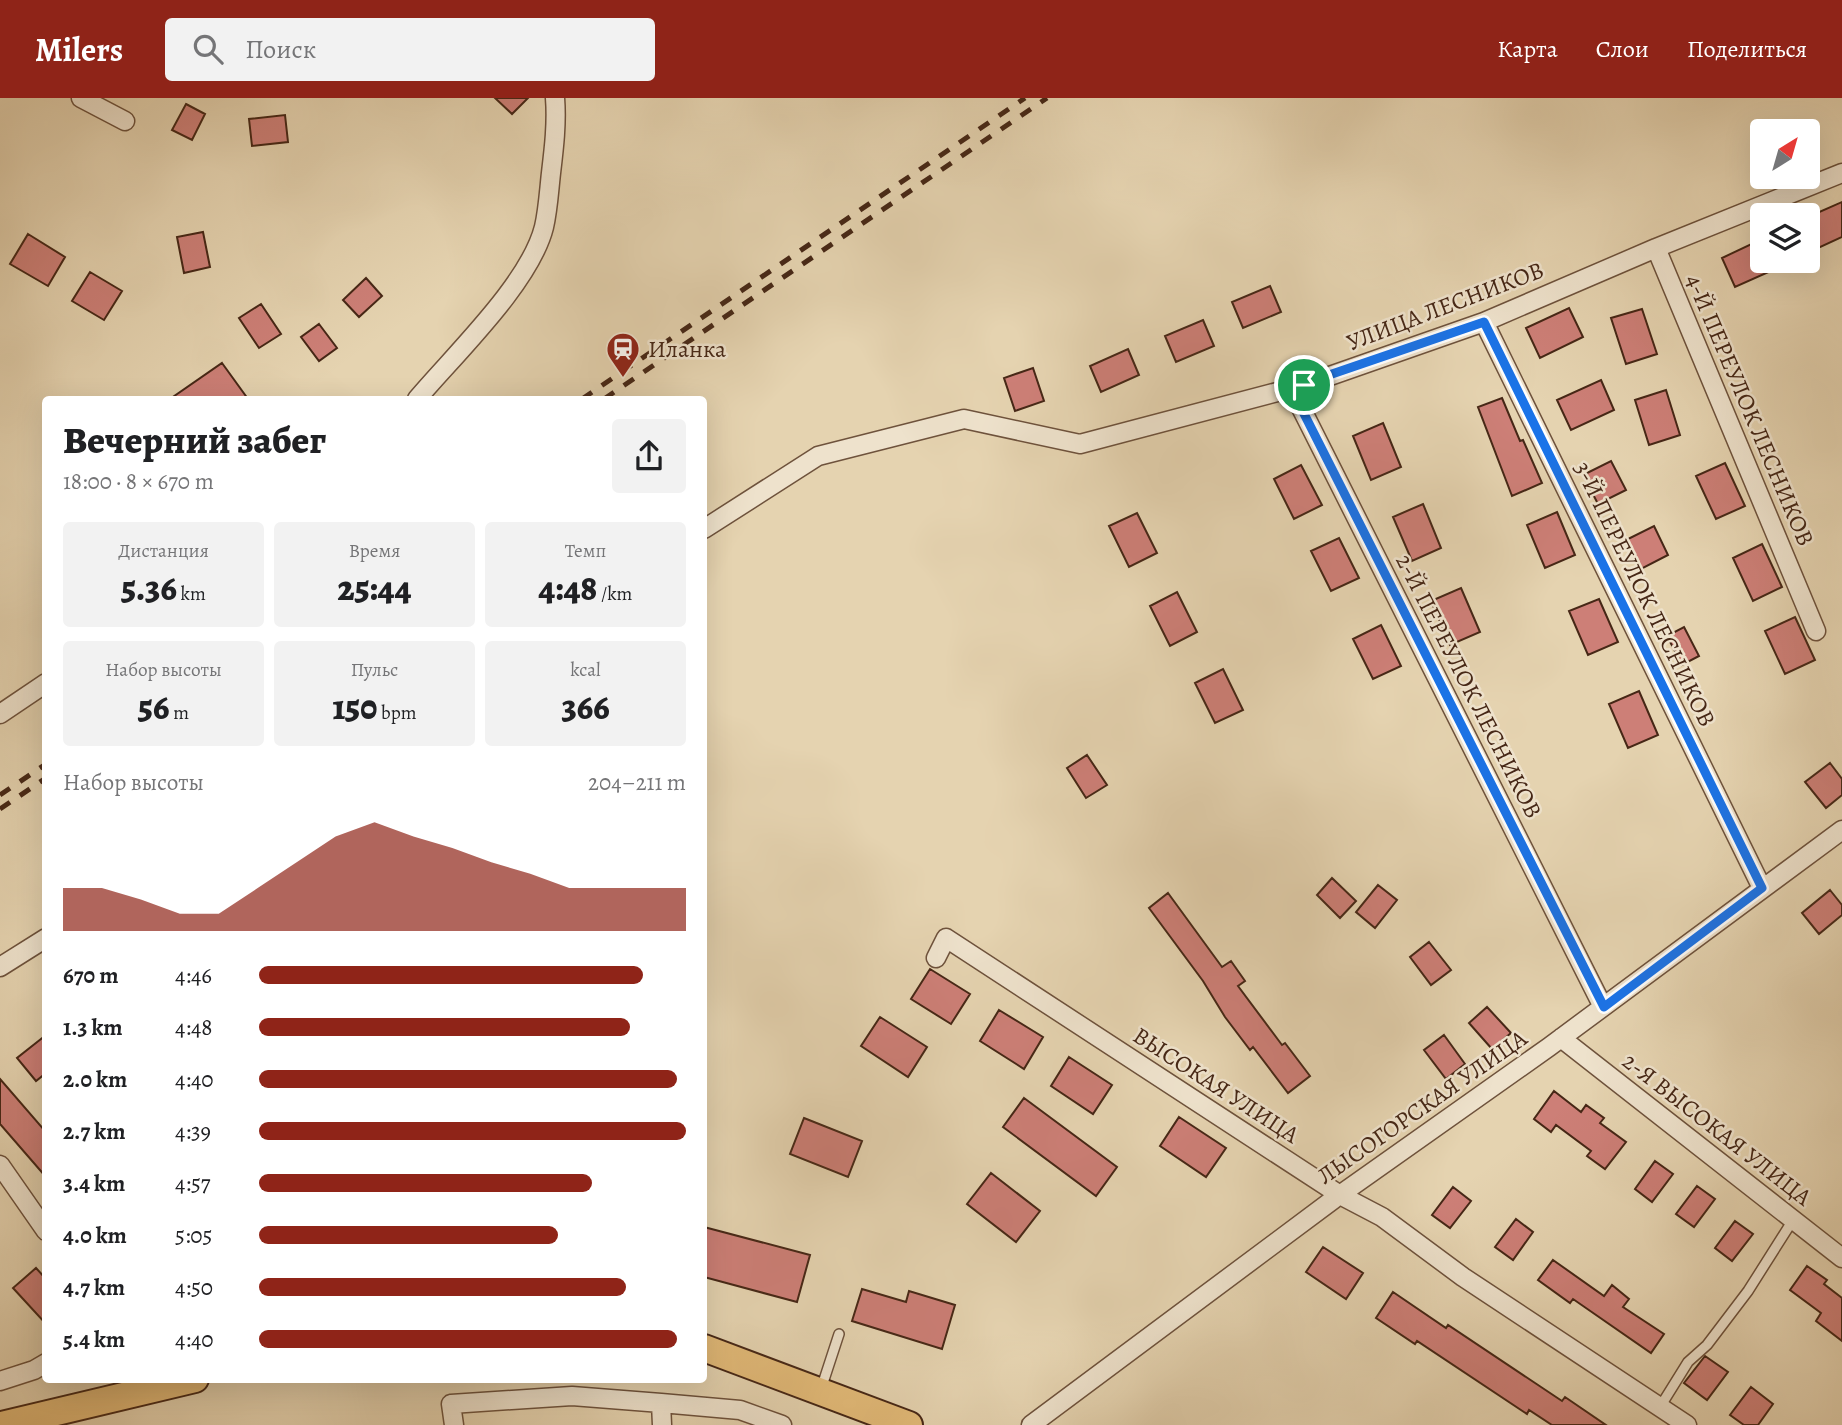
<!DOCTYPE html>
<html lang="ru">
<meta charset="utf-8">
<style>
:root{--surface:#fff;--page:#f2f2f2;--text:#202124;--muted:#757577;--accent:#8f2418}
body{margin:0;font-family:Alegreya,serif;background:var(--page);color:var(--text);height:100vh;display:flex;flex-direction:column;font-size:26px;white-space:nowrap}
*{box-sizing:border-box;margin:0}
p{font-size:23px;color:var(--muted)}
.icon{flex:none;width:38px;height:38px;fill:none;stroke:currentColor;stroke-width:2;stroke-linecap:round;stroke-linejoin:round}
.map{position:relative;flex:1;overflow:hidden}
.details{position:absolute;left:42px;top:298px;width:665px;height:987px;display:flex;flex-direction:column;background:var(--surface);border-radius:7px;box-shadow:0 7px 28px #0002}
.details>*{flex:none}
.needle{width:46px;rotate:37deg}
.fabs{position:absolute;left:1750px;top:21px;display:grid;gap:14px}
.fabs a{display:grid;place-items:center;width:70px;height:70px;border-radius:7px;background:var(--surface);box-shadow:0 7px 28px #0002;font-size:35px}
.pin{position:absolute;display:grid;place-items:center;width:60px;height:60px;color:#fff;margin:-30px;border:4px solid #fff;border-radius:50%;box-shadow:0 2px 7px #0007}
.round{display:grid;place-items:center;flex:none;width:74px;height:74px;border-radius:7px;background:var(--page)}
.head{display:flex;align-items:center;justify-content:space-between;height:119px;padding:0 21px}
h1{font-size:38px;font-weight:800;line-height:52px}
.stats{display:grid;grid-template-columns:repeat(3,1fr);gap:10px;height:119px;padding:7px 21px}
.stats div{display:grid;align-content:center;border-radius:7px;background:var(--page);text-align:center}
.stats b{font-size:35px;font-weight:800}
.stats small{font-size:19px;font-weight:400}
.stats p{font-size:19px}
.chart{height:196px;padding:14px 21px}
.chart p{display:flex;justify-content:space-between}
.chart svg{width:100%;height:126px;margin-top:7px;fill:var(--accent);opacity:.7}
ul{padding:0 21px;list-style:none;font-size:23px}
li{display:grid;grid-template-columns:112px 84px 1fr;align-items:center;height:52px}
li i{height:18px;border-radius:9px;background:var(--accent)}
header{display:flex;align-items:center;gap:42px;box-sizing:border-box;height:98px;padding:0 35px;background:var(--accent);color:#fff}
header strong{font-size:33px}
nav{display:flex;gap:38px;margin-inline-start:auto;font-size:24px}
.search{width:490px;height:63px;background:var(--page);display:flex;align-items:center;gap:18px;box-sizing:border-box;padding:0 24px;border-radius:7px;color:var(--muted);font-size:26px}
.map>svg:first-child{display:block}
.building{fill:#cd7f77;stroke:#462716;stroke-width:2}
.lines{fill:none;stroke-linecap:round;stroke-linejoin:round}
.service-casing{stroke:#6e523c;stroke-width:12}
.minor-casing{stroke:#6e523c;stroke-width:21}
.primary-casing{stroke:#462716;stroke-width:30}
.service{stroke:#eee2cc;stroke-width:9}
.minor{stroke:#eee2cc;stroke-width:18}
.primary{stroke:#e2ba78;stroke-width:26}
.rail{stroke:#462716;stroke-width:5;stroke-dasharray:12 12;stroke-linecap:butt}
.route-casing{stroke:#fff;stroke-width:14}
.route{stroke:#1a73e8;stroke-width:9}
.labels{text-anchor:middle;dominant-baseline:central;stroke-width:5;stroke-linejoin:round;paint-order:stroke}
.street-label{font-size:24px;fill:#462716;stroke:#eee2cc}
.poi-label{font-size:24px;fill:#462716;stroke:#eee2cc;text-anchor:start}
</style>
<header>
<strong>Milers</strong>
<div class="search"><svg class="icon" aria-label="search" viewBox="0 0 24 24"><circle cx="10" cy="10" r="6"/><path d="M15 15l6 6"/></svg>Поиск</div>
<nav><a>Карта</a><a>Слои</a><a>Поделиться</a></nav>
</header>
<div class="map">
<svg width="1842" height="1327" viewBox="0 0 1842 1327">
<rect width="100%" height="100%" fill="#e5d3b0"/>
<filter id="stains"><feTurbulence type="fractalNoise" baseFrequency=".00286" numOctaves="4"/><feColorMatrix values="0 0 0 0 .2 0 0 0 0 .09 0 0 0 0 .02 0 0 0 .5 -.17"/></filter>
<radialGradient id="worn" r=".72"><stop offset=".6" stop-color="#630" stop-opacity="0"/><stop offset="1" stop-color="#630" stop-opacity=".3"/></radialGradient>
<path class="building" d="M 495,0 L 528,0 L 512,16 Z
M 186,6 L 205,16 L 192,42 L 172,32 Z
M 285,17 L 288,44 L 252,48 L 249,21 Z
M 1842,104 L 1842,139 L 1816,151 L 1808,133 L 1808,119 Z
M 203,134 L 210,169 L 184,175 L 177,139 Z
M 28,136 L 65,159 L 48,188 L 10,166 Z
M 1762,141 L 1762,163 L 1793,163 L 1735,189 L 1722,160 Z
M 90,174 L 122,193 L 104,222 L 72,203 Z
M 366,180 L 382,198 L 359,219 L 343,202 Z
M 1270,188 L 1281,214 L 1243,230 L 1232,204 Z
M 261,206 L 281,236 L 259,250 L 239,220 Z
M 1569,210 L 1583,239 L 1540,260 L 1526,230 Z
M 1642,211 L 1657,256 L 1626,266 L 1611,220 Z
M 1203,222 L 1214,248 L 1176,264 L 1165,238 Z
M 319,226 L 337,250 L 319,263 L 301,239 Z
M 1128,251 L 1139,277 L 1101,294 L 1090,268 Z
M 222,265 L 248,301 L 170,301 Z
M 1033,270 L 1044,303 L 1015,313 L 1004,280 Z
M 1601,282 L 1614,312 L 1571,332 L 1557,302 Z
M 1666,292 L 1680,337 L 1649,347 L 1635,302 Z
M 1502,300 L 1520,343 L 1523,342 L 1542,385 L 1512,398 L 1478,309 Z
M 1383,325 L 1401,369 L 1371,382 L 1353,338 Z
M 1611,363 L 1626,392 L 1598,406 L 1583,377 Z
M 1725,365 L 1745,408 L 1716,421 L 1696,378 Z
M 1301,367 L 1322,407 L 1294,421 L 1274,381 Z
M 1423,406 L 1441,450 L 1412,463 L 1393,419 Z
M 1557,414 L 1575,457 L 1545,470 L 1527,427 Z
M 1137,415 L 1157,455 L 1129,469 L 1109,428 Z
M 1654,428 L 1668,457 L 1641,471 L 1626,442 Z
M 1339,440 L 1359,480 L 1331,493 L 1311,453 Z
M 1762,446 L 1782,489 L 1753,503 L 1733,460 Z
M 1461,490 L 1480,534 L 1450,547 L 1431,503 Z
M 1177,494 L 1197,534 L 1170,548 L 1150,508 Z
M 1599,501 L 1618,544 L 1588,557 L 1569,513 Z
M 1795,519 L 1815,562 L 1785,576 L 1765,533 Z
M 1381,527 L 1401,568 L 1373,581 L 1353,541 Z
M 1684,529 L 1699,558 L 1682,567 L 1667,538 Z
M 1223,571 L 1243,612 L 1215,625 L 1195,585 Z
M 1639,593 L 1658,637 L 1628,650 L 1609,606 Z
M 1087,657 L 1107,687 L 1086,700 L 1067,670 Z
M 1830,665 L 1842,681 L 1842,697 L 1826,710 L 1805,684 Z
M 1332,780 L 1356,803 L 1340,820 L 1317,797 Z
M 1378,787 L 1397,802 L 1375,830 L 1356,814 Z
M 1830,792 L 1842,807 L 1842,817 L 1819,836 L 1802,815 Z
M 1168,795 L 1222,869 L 1231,863 L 1245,883 L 1238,888 L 1282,947 L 1285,945 L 1310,978 L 1288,995 L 1253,949 L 1250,952 L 1225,919 L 1203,883 L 1149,810 Z
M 1429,844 L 1451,872 L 1431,887 L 1410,859 Z
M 930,871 L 970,896 L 951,926 L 911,901 Z
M 1487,909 L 1511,935 L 1492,951 L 1469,925 Z
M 999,912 L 1043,939 L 1024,971 L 980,943 Z
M 880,919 L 927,949 L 908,979 L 861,948 Z
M 46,937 L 46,975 L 36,983 L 17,960 Z
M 1444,937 L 1465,966 L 1446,981 L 1424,952 Z
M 1069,959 L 1112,987 L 1093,1016 L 1051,988 Z
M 0,981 L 46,1034 L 46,1079 L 0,1026 Z
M 1554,993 L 1581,1014 L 1586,1007 L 1604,1020 L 1600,1025 L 1626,1044 L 1605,1071 L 1587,1058 L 1591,1053 L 1556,1027 L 1551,1034 L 1534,1021 Z
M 1024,1000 L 1117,1069 L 1096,1098 L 1003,1029 Z
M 1179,1019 L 1226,1050 L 1206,1079 L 1160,1048 Z
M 804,1020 L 862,1043 L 848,1079 L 790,1056 Z
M 1655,1063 L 1673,1076 L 1652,1104 L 1635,1091 Z
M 991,1075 L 1040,1113 L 1016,1144 L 967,1106 Z
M 1697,1088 L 1715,1101 L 1694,1129 L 1676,1116 Z
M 1453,1089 L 1471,1103 L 1450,1130 L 1432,1117 Z
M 1516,1121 L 1533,1134 L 1513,1162 L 1495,1149 Z
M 1735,1123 L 1753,1136 L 1732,1163 L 1715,1150 Z
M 704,1129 L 810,1157 L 797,1204 L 704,1179 Z
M 1323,1149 L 1363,1175 L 1346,1201 L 1306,1174 Z
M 1553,1162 L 1604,1198 L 1612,1187 L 1629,1201 L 1623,1209 L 1664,1236 L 1651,1255 L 1573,1201 L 1570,1205 L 1538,1182 Z
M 1807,1168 L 1827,1182 L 1824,1186 L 1842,1200 L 1842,1243 L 1816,1223 L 1821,1215 L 1790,1192 Z
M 36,1170 L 46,1181 L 46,1226 L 13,1190 Z
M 862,1191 L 906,1204 L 909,1193 L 955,1207 L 942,1251 L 852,1223 Z
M 1393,1194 L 1446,1230 L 1448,1227 L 1562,1303 L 1565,1299 L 1606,1327 L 1552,1327 L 1529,1312 L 1527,1316 L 1417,1243 L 1415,1246 L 1376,1220 Z
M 1705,1258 L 1728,1274 L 1707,1302 L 1684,1285 Z
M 1751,1289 L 1773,1306 L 1758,1327 L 1744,1327 L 1730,1317 Z"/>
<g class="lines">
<defs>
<path id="service" d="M 821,1291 L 839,1236
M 1660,1309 L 1688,1264 L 1707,1247 L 1748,1193 L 1793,1122"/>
<path id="minor" d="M 81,0 L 125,23
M 1656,150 L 1816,533
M 1484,224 L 1762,790
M 1291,290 L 1603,909
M 417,301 C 455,256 530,185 544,129 C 548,112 549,93 551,75 C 554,50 557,25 555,0
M 704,431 L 818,358 L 964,321 L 1080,346 L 1304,287 L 1484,224 L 1656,150 L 1842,75
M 0,616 L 46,585
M 936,860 L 946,840 L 1340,1097 L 1382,1119 L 1463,1179 L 1687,1327
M 0,869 L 46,840
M 1561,940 L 1842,1160
M 0,1067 L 46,1133
M 0,1283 L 34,1272 L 46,1265
M 454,1327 L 451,1306 L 572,1298 L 661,1305
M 662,1327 L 661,1305 L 740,1312 L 782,1327
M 1031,1327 L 1334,1101 L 1549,949 L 1842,732"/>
<path id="primary" d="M 704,1250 L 909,1327
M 2,1327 L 195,1281"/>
</defs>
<use href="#service" class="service-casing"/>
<use href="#minor" class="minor-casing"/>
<use href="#primary" class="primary-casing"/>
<use href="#service" class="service"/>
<use href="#minor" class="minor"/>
<use href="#primary" class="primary"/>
<path class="rail" d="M 582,301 L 1025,0
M 604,301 L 1047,0
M 0,697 L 46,666
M 0,711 L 46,680"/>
</g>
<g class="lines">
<defs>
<path id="route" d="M 1484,224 L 1762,790 L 1604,909 L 1291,290 Z"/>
</defs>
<use href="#route" class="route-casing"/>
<use href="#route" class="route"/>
</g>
<defs>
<symbol id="station-pin" viewBox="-11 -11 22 30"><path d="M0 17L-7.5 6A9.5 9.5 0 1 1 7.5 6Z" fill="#8f2418" stroke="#eee2cc"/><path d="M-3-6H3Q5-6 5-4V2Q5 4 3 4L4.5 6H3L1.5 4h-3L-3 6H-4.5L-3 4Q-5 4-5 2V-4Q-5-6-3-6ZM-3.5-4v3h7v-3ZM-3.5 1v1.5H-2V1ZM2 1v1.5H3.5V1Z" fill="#fff"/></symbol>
</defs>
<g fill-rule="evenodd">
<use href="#station-pin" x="604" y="232" width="38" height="52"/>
</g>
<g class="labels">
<g class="street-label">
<text transform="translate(1445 208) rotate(-21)">УЛИЦА ЛЕСНИКОВ</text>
<text transform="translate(1750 312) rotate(67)">4-Й ПЕРЕУЛОК ЛЕСНИКОВ</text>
<text transform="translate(1645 496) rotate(64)">3-Й ПЕРЕУЛОК ЛЕСНИКОВ</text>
<text transform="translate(1469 588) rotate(63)">2-Й ПЕРЕУЛОК ЛЕСНИКОВ</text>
<text transform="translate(1216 987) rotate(33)">ВЫСОКАЯ УЛИЦА</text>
<text transform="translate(1422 1009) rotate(-35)">ЛЫСОГОРСКАЯ УЛИЦА</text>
<text transform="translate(1717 1031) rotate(38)">2-Я ВЫСОКАЯ УЛИЦА</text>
</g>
<g class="poi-label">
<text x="648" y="251">Иланка</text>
</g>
</g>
<rect width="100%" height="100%" filter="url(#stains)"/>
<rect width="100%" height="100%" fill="url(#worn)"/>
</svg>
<div class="fabs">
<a><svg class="needle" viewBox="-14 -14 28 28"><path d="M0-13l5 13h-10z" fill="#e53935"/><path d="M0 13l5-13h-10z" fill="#757577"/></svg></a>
<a><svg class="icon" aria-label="layers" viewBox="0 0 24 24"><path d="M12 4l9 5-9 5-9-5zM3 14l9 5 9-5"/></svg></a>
</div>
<div class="pin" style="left:1304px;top:287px;background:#1e9e55"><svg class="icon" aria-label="arrive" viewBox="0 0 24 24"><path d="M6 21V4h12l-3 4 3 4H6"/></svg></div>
<section class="details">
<div class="head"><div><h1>Вечерний забег</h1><p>18:00 · 8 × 670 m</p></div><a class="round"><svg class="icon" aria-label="share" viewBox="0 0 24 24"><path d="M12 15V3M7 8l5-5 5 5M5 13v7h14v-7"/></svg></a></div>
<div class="stats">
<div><p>Дистанция</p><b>5.36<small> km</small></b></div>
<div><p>Время</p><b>25:44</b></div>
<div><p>Темп</p><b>4:48<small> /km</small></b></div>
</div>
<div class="stats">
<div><p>Набор высоты</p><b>56<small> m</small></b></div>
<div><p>Пульс</p><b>150<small> bpm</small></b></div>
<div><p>kcal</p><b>366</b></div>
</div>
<div class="chart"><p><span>Набор высоты</span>204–211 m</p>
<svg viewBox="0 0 160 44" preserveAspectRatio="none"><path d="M0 44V29L10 29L20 33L30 38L40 38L50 29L60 20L70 11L80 6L90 11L100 15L110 20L120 24L130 29L140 29L150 29L160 29V44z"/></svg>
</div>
<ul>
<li><b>670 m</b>4:46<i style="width:90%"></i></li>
<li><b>1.3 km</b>4:48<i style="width:87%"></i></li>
<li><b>2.0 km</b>4:40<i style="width:98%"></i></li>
<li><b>2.7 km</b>4:39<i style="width:100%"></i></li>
<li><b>3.4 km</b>4:57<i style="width:78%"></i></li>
<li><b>4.0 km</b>5:05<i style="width:70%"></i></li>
<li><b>4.7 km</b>4:50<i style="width:86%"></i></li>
<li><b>5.4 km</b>4:40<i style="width:98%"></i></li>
</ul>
</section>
</div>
